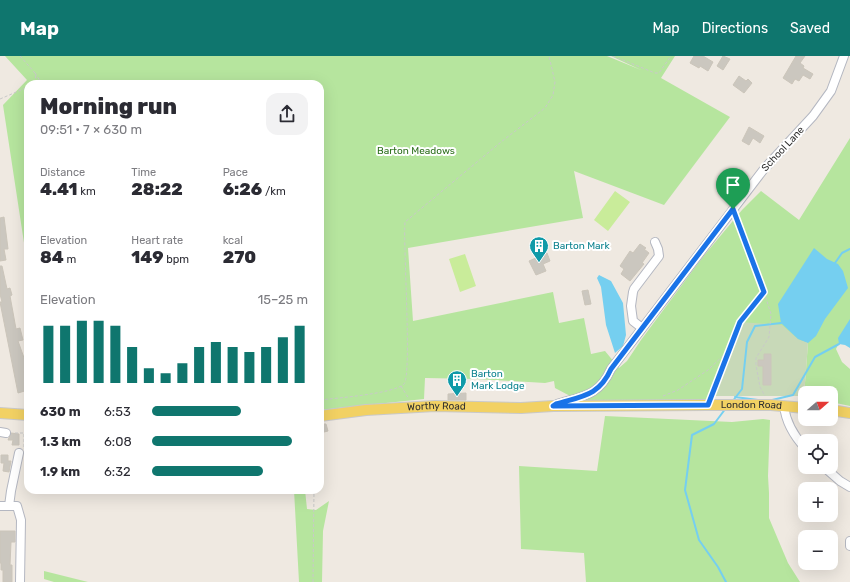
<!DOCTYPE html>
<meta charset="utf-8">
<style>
:root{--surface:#fff;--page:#f2f2f3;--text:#2b2b33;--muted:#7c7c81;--accent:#0f766e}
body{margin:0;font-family:Rubik,sans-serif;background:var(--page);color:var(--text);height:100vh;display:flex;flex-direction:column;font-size:15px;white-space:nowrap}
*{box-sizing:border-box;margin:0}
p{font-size:13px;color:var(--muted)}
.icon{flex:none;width:22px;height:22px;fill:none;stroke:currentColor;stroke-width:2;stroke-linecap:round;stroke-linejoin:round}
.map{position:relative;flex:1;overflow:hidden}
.sheet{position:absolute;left:24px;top:24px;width:300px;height:414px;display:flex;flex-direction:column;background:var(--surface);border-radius:12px;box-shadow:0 4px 16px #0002}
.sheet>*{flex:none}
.needle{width:26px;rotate:70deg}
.fabs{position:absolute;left:798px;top:330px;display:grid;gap:8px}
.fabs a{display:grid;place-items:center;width:40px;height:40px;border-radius:8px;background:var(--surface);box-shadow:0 4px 16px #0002;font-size:20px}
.pin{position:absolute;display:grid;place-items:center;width:34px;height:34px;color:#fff;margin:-41px -17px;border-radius:50% 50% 50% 0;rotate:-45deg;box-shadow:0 0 4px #0007}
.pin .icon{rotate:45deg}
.round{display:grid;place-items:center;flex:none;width:42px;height:42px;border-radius:12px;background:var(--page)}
.summary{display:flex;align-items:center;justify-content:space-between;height:68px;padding:0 16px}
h1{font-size:22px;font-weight:800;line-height:30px}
.stats{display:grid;grid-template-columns:repeat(3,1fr);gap:6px;height:68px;padding:4px 16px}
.stats div{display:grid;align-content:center}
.stats b{font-size:17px;font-weight:800}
.stats small{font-size:11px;font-weight:400}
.stats p{font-size:11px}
.chart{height:112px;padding:8px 16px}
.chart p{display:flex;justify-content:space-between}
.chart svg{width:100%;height:72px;margin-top:4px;stroke:var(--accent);stroke-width:6}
ul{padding:0 16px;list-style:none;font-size:13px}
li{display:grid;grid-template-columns:64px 48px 1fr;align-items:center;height:30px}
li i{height:10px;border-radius:5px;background:var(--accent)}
header{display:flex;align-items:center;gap:24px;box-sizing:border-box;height:56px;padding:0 20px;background:var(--accent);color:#fff}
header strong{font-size:19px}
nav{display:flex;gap:22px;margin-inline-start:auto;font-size:14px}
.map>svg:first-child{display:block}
.green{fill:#b6e59e}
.cemetery{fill:#c8d9b8}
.pitch{fill:#c9ec9a}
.water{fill:#75cff0}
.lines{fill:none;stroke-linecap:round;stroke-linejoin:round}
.stream{stroke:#75cff0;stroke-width:2}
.building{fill:#cbc7bf;stroke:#cbc5ba}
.minor-casing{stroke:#b4b7c1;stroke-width:10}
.major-casing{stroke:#c9c9c9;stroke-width:12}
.path{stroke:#c9c9c9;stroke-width:1;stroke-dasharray:3 2;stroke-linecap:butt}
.minor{stroke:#fff;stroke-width:8}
.major{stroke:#f2d163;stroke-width:10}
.route-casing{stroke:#fff;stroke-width:8}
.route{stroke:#1a73e8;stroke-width:5}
.labels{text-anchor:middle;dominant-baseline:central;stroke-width:4;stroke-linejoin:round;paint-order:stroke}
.street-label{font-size:10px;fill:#2e2e2e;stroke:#fff}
.park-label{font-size:10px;fill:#2c6e1b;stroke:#fff}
.culture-label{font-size:10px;fill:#0d838f;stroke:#fff;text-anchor:start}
</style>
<header>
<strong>Map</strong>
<nav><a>Map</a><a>Directions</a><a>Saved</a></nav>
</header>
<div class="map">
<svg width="850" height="526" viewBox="0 0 850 526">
<rect width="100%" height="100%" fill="#efe9e1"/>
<path class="green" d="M 5,0 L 607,0 L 641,14 L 611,0 L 675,0 L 661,22 L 730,61 L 664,149 L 574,115 L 583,162 L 408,192 L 413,265 L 553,236 L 559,267 L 584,262 L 591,298 L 605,295 L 619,312 L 627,305 L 641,284 L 702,202 L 742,154 L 761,135 L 799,164 L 850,82 L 850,264 L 836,293 L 842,306 L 850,313 L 850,350 L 831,346 L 831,337 L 805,337 L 805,340 L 804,340 L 808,287 L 740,266 L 708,349 L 589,350 L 555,332 L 554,325 L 545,327 L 477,323 L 425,322 L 424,343 L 320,354 L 320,28 L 28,28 L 28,213 L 3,49 L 27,24 Z
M 605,360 L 732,366 L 763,363 L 770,364 L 768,420 L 769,437 L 769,462 L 788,507 L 800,526 L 586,526 L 584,497 L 521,493 L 519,410 L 597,415 Z
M 294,434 L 305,434 L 307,453 L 316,454 L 329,445 L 323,475 L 322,526 L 299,526 Z
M 44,515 L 88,526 L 54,526 L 44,523 Z"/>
<path class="cemetery" d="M 740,266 L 782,269 L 798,283 L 808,287 L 804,340 L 715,340 Z"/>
<path class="pitch" d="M 615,135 L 630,146 L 608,175 L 594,164 Z
M 465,198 L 476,230 L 460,236 L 449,203 Z"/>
<path class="water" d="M 814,192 L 827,203 L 838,208 L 843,215 L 848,232 L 825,263 L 816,280 L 808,287 L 798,283 L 781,267 L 778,248 Z
M 599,219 L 611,225 L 623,247 L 626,279 L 623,290 L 615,297 L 606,269 L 601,231 L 597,222 Z
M 850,263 L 850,292 L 845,289 L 839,288 L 838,282 Z"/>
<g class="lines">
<path class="stream" d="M 835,207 L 842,197 L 850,193
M 735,341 L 758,344
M 768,345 L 793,339 L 815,301 L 839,288
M 732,346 L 742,333 L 747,286 L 755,270 L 781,267
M 726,526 L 718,511 L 699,484 L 685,434 L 692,379 L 714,368 L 726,352"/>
</g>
<path class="building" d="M 694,0 L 703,0 L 713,6 L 708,15 L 700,10 L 699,12 L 690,7 Z
M 723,0 L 730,3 L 723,14 L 717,10 Z
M 796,0 L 805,0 L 800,7 L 804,10 L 803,12 L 813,18 L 810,23 L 803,19 L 799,25 L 795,23 L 792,28 L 783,22 Z
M 739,20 L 746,25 L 748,23 L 752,27 L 744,37 L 733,29 Z
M 749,71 L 764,80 L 760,87 L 753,82 L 749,89 L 742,85 Z
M 4,161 L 8,193 L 4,193 L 6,204 L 0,205 L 0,162 Z
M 640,188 L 646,192 L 644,193 L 649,197 L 642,207 L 644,208 L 630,225 L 621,218 L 624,213 L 620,210 L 630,195 L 633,197 Z
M 547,197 L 550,205 L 543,208 L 546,215 L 536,219 L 529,205 Z
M 0,210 L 2,210 L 7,233 L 10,232 L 12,239 L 10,240 L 16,273 L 20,272 L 23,284 L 18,285 L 28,313 L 24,315 L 28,334 L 18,337 L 0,246 L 2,246 L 0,238 Z
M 588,234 L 591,248 L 585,249 L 582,235 Z
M 764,298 L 771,298 L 771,329 L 763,329 L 763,310 L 758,310 L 758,304 L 764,304 Z
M 466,337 L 466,344 L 448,344 L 448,338 Z
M 320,368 L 326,368 L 328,375 L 320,377 Z
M 11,377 L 19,378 L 19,389 L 12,389 L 13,384 L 8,384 Z
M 1,399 L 8,399 L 8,405 L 11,405 L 9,416 L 3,415 L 4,407 L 1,407 Z
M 0,475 L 15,475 L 15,486 L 11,486 L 10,509 L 12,509 L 12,526 L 3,526 L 3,514 L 1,514 L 1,507 L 0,507 Z"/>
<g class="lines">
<defs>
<path id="minor" d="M 642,272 L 633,265 L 631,250 L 633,236 L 634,233 L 659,200 L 658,193 L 655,186
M 557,348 C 583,340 599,340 611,313 L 764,113 L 813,60 L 831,35 L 844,0
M 784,350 C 786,367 794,380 805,392
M 0,376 L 6,377
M 824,411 L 840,425 L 850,431
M 0,450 L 17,450 L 21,464 L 20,526
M 9,450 L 11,435 L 19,397
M 850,485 L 850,490"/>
<g id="major">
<path d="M 831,354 L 850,357"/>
<path d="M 0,357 L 28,359"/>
<path id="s1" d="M 320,360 L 366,354 L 435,350 L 521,352 L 553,350 L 708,349 L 771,349 L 805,352"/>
</g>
</defs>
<use href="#minor" class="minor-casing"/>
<use href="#major" class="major-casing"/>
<path class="path" d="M 20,0 L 35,17 L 36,25 L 34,28
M 613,0 L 655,17 L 659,17 L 671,0
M 35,17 L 42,28
M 0,43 L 28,31
M 28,80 L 24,88 L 28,100
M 764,236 L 771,258 L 769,281 L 756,302 L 756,309 L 760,331 L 765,340
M 401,330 L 409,343
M 663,340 L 678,334 L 708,314 L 729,294
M 711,341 L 740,266 L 764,236 L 736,161
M 320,344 C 336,342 393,338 404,328 C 412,319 403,189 405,166 L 501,86 L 545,52 L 553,39 L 555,26 L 549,0
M 15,377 L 24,377 L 28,373
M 24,391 L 24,378
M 313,526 L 314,434"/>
<use href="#minor" class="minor"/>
<use href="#major" class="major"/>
</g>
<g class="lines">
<defs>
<path id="route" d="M 733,153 L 764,236 L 740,266 L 708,349 L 553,350 L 556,348 C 582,340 599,340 611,313 Z"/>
</defs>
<use href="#route" class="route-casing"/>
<use href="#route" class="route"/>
</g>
<defs>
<symbol id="building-pin" viewBox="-11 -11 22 30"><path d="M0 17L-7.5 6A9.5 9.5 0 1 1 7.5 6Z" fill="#0f9aa8" stroke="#fff"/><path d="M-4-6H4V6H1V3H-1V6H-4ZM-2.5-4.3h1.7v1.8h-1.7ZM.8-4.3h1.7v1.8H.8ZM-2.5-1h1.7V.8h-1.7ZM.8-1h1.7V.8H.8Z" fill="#fff"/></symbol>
</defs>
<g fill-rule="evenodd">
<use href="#building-pin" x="528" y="179" width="22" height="30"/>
<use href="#building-pin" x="446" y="313" width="22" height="30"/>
</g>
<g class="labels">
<g class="street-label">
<text transform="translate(783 93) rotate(-47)">School Lane</text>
<text stroke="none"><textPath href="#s1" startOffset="432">London Road</textPath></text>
<text stroke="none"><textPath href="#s1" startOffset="117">Worthy Road</textPath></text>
</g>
<g class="park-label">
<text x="416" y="95">Barton Meadows</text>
</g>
<g class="culture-label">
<text x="553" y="190">Barton Mark</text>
<text x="471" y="318">Barton<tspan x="471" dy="12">Mark Lodge</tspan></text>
</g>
</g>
</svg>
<div class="fabs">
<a><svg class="needle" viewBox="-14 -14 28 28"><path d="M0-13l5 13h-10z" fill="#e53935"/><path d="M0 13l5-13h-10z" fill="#7c7c81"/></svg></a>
<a><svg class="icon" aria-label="locate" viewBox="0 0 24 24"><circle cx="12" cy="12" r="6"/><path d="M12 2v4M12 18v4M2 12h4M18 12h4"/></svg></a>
<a>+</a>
<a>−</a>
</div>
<div class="pin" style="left:733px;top:153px;background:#1e9e55"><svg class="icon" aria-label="arrive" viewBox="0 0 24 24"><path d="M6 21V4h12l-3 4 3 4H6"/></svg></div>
<section class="sheet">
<div class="summary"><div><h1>Morning run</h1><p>09:51 · 7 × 630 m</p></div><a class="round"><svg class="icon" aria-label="share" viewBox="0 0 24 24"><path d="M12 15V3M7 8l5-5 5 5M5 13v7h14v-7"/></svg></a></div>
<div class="stats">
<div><p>Distance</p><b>4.41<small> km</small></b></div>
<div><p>Time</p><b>28:22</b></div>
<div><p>Pace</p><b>6:26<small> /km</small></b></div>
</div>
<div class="stats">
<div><p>Elevation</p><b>84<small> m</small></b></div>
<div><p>Heart rate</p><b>149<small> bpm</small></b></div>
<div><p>kcal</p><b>270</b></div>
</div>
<div class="chart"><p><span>Elevation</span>15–25 m</p>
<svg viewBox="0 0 160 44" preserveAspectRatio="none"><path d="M5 44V9M15 44V9M25 44V6M35 44V6M45 44V9M55 44V22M65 44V35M75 44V38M85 44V32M95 44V22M105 44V19M115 44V22M125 44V25M135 44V22M145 44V16M155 44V9"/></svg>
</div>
<ul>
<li><b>630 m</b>6:53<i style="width:57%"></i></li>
<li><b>1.3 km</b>6:08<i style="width:90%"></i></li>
<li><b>1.9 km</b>6:32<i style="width:71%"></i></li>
</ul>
</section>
</div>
